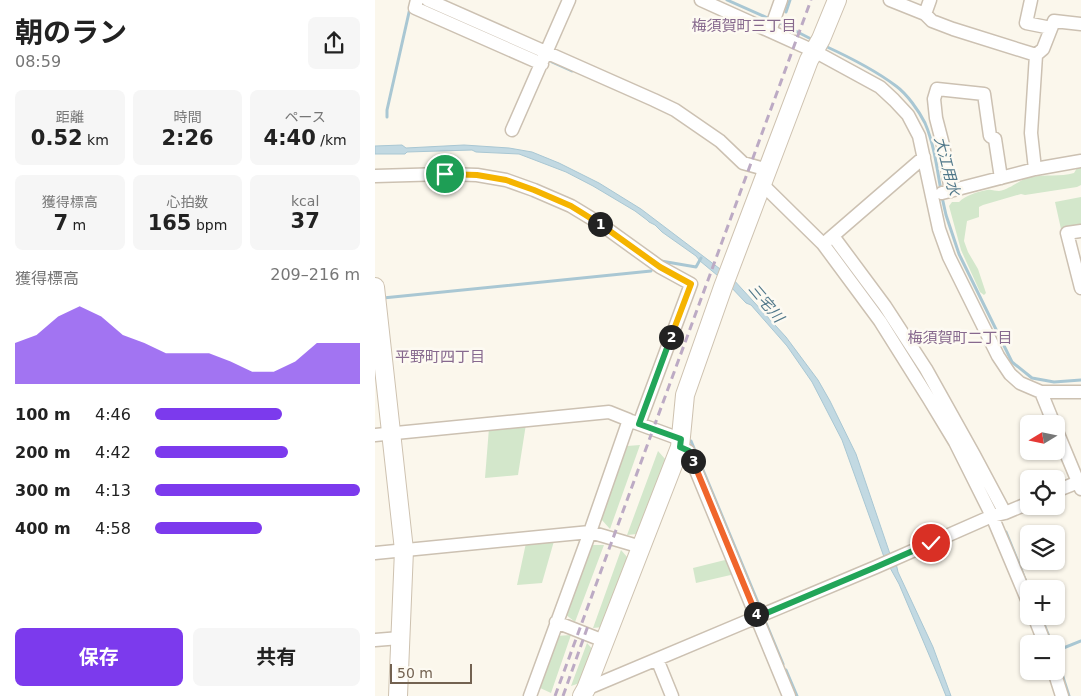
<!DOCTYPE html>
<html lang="ja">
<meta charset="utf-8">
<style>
:root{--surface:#fff;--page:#f6f6f6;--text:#222;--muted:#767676;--accent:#7c3aed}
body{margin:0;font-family:"DejaVu Sans","Noto Sans JP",sans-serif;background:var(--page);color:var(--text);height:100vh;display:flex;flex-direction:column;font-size:19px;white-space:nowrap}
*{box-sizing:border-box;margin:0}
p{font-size:16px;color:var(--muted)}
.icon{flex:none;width:28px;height:28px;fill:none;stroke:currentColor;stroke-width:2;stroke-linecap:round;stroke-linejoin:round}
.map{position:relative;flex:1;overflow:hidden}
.sheet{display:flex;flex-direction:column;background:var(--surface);width:375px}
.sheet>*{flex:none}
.needle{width:32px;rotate:260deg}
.buttons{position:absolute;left:645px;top:415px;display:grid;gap:10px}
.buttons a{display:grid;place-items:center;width:45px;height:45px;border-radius:8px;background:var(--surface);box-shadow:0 1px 4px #0004;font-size:25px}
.scale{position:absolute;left:15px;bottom:12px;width:82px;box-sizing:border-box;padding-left:5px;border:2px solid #736251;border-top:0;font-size:14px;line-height:18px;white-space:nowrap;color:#736251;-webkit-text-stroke:4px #fdfaf2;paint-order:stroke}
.pin{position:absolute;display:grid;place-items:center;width:42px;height:42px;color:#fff;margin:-21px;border:2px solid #fff;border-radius:50%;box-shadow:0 1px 5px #0007}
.km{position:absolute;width:25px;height:25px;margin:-12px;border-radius:50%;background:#222;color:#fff;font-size:14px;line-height:25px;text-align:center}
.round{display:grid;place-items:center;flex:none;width:52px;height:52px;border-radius:8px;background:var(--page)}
.headline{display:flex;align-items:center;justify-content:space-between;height:85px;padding:0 15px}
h1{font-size:28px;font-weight:700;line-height:38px}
.metrics{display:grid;grid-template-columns:repeat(3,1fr);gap:8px;height:85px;padding:5px 15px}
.metrics div{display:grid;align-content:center;border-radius:8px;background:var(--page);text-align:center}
.metrics b{font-size:21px;font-weight:700}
.metrics small{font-size:14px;font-weight:400}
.metrics p{font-size:14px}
.chart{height:140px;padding:10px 15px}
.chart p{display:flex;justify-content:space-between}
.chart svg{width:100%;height:90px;margin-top:5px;fill:var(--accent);opacity:.7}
.action{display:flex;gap:10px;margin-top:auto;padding:10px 15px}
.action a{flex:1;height:58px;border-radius:8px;background:var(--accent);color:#fff;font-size:20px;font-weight:700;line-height:58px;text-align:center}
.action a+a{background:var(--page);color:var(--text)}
ul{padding:0 15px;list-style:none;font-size:16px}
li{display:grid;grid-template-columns:80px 60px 1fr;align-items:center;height:38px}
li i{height:12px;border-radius:6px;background:var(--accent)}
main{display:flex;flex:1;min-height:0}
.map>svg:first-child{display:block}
.green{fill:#d3e7cb}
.water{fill:#c2d9e2;stroke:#a9c7d3}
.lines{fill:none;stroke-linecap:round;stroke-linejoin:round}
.stream{stroke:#a9c7d3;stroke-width:3}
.street-casing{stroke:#ccc1b2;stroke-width:15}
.secondary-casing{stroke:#cec2b0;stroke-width:20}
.street{stroke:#fff;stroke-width:12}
.secondary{stroke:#fff;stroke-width:18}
.rail{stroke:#bcaac4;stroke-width:3;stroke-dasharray:8 5;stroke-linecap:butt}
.split-1-casing{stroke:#fff;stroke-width:10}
.split-2-casing{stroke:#fff;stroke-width:10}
.split-3-casing{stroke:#fff;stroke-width:10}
.split-4-casing{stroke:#fff;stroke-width:10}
.split-5-casing{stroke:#fff;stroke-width:10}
.split-1{stroke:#f5b400;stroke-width:6}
.split-2{stroke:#f5b400;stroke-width:6}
.split-3{stroke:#22a559;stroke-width:6}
.split-4{stroke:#f0652b;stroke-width:6}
.split-5{stroke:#22a559;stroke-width:6}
.labels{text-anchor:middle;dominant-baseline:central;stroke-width:5;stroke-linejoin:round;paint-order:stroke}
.neighbourhood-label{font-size:15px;fill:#87698e;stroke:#fdfaf2}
.water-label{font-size:15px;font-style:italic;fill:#51788a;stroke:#fdfaf2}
</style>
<main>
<section class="sheet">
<div class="headline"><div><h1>朝のラン</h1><p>08:59</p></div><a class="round"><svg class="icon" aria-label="share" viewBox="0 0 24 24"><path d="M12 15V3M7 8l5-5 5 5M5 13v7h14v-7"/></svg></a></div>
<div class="metrics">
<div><p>距離</p><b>0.52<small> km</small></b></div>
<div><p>時間</p><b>2:26</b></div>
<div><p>ペース</p><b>4:40<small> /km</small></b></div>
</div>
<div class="metrics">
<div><p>獲得標高</p><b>7<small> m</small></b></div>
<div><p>心拍数</p><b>165<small> bpm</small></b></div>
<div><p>kcal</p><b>37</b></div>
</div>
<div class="chart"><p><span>獲得標高</span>209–216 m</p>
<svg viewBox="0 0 160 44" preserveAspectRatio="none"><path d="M0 44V24L10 20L20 11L30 6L40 11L50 20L60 24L70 29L80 29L90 29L100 33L110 38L120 38L130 33L140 24L150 24L160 24V44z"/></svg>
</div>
<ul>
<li><b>100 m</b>4:46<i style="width:62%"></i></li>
<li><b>200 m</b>4:42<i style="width:65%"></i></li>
<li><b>300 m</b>4:13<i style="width:100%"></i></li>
<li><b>400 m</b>4:58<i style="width:52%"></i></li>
</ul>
<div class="action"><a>保存</a><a>共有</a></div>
</section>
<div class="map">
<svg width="706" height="696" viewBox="0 0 706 696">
<rect width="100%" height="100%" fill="#fbf7ec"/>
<path class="green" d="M 706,167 L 706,185 L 702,187 L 650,195 L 646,194 L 608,205 L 604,207 L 604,217 L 592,221 L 589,241 L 593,252 L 603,269 L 611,293 L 609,295 L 605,292 L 586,250 L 574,206 L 577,202 L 584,202 C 591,195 602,192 612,190 C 616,189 620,191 624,191 C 636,189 645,179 656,177 C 671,174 685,177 699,173 L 702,168 Z
M 706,197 L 706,225 L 686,229 L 680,202 Z
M 151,424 L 143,475 L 110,478 L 114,428 Z
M 265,445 L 235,529 L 226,519 L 252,446 Z
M 283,451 L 291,460 L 262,534 L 252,535 Z
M 179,541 L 167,583 L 142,585 L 151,543 Z
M 216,545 L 229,545 L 200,622 L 190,614 Z
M 246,550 L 253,558 L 228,627 L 218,628 Z
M 354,559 L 360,574 L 321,583 L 318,568 Z
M 196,635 L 176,693 L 163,687 L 181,636 Z
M 212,643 L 219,651 L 208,682 L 196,686 Z"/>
<path class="water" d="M 27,145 L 31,148 L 89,145 L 134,148 L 157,152 L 184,163 L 224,183 L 266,209 L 357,278 L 411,337 L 443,380 L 455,401 L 481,454 L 515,554 L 521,563 L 523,572 L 558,647 L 576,696 L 571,696 L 563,676 L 524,584 L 509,557 L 467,440 L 437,382 L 412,346 L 376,305 L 371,303 L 354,285 L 325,261 L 321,256 L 287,232 L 280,225 L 274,222 L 272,220 L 260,211 L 218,186 L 191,172 L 144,154 L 101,152 L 97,150 L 32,152 L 30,154 L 0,154 L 0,146 Z"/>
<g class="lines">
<path class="stream" d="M 352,0 L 395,19
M 411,12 L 415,0
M 401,21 L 440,41
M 450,46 C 474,57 500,70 521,86 C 532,94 544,111 550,123 C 559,144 562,168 566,191
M 177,62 L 197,71
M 12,117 L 12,110 L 35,8
M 567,197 L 571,215 L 584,254 L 637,362 L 657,378 L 679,382 L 706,380
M 286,261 L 321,267 L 326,258
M 8,298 L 276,271
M 533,353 L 550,380
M 316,441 L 384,605
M 631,532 L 654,589
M 667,619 L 677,644
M 391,623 L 408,664
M 681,651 L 706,641
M 681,655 L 694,696
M 411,670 L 422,696"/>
<defs>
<path id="street" d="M 42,0 L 40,8 L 167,64
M 53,0 L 279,100 L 300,110 L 345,141 L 368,163 L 393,170
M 326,0 L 439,51 L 505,87 L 519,100 L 533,115 L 544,136 L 564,229 L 574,257 L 623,356 L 635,374 L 645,383 L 666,392 L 706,392
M 515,0 L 550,14 L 557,21 L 578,29 L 661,55
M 656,0 L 651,23 L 676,28
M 550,14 L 555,0
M 395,31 L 406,0
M 137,130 L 194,0
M 660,169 L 656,133 L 661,55 L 668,49 L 679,21 L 706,24
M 0,176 L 70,174 L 102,175 L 131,180 L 159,190 L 196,206 L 224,223 L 285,267 L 316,284 L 264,424
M 387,184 L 448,244 L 505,321 L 554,399 L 580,442 L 617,516 L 654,604
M 576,191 L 568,145 L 561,118 L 559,99 L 562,89 L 609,94 L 615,136 L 620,139 L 626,178
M 567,193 L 660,169 L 706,161
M 706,231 L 692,233 L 706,288
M 458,236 L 510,306 L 551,369 L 599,455 L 630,513
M 453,240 L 549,157
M 666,392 L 679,424
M 256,421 L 305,439
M 681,429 L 706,489
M 0,435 L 234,412 L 254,420 L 215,532 L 155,696
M 305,447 L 313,451 L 414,696
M 681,491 L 706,481
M 0,553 L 215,532 L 266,547
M 659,616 L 670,644
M 181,622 L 229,641
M 0,640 L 25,638
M 282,659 L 297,696
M 679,671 L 687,696
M 211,689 L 501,567 L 617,516 L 630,513 L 654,503"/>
<path id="secondary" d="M 0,287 L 29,550 L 23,696
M 207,696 L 211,689 L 305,447 L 310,395 L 348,287 L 434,60 L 446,39 L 462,0"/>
</defs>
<use href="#street" class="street-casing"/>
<use href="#secondary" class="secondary-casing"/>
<use href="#street" class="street"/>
<use href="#secondary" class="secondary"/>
<path class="rail" d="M 180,696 L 436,0
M 188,696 L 214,623"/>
</g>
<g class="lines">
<defs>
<path id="split-1" d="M 70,174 L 102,175 L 131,180 L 159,190 L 196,206 L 225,224"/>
<path id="split-2" d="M 225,224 L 285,267 L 316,284 L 296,337"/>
<path id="split-3" d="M 296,337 L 264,424 L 306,439 L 305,447 L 314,451 L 318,461"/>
<path id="split-4" d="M 318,461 L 381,614"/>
<path id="split-5" d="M 381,614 L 382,617 L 501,567 L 556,543"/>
</defs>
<use href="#split-1" class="split-1-casing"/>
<use href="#split-2" class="split-2-casing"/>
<use href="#split-3" class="split-3-casing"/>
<use href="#split-4" class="split-4-casing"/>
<use href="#split-5" class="split-5-casing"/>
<use href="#split-1" class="split-1"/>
<use href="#split-2" class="split-2"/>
<use href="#split-3" class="split-3"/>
<use href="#split-4" class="split-4"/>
<use href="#split-5" class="split-5"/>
</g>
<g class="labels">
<g class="neighbourhood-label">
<text x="369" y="26">梅須賀町三丁目</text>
<text x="585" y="338">梅須賀町二丁目</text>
<text x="65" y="357">平野町四丁目</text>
</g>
<g class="water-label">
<text transform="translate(572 166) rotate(75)">大江用水</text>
<text transform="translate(391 303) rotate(50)">三宅川</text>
</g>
</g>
</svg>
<div class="buttons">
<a><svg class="needle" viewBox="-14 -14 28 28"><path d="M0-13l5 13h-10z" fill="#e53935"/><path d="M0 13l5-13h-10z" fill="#767676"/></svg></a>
<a><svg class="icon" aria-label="locate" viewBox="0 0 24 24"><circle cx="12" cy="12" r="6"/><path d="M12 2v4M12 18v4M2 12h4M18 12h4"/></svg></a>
<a><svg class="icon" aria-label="layers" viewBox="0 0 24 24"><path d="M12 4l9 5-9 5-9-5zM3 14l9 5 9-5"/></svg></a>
<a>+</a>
<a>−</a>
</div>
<div class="scale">50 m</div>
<div class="pin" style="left:70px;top:174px;background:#1e9e55"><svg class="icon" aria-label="arrive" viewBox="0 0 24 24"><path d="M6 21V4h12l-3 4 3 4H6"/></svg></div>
<div class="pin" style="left:556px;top:543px;background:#d93025"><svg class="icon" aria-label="check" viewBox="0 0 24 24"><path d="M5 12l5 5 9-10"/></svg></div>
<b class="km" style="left:225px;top:224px">1</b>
<b class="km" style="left:296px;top:337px">2</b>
<b class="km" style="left:318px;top:461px">3</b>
<b class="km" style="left:381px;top:614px">4</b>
</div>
</main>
